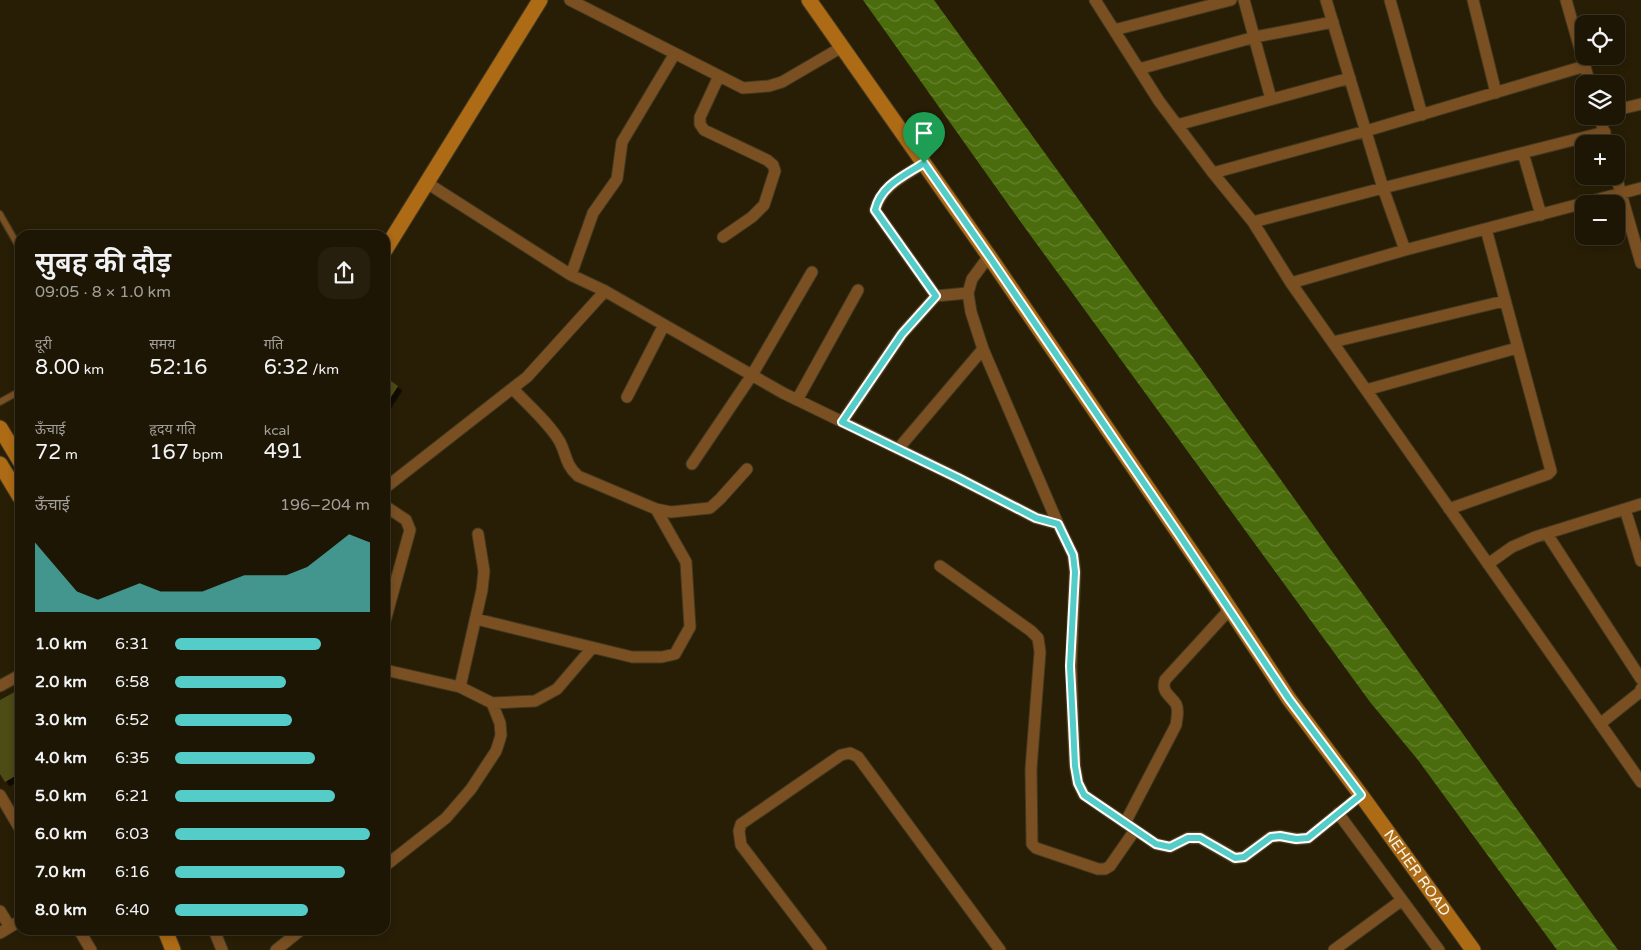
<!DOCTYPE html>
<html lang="hi">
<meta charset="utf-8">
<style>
:root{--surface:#1e1604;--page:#261f0e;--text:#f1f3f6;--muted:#a19f9a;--line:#3c3526;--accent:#54cdc8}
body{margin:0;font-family:"Varela Round","Noto Sans Devanagari",sans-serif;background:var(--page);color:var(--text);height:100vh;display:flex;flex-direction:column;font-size:19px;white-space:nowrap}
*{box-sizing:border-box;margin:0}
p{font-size:16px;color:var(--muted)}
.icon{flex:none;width:28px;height:28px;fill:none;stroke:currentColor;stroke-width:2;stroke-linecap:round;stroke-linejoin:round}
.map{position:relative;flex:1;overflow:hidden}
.sheet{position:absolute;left:15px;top:230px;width:375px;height:705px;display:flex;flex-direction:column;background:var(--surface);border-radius:15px;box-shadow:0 2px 8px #0003,0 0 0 1px var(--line)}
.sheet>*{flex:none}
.controls{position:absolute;left:1575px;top:15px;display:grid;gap:10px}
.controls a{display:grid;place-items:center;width:50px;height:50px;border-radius:10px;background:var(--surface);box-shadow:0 2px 8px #0003,0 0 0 1px var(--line);font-size:25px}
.pin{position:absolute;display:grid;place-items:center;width:42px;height:42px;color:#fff;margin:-51px -21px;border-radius:50% 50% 50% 0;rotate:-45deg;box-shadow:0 0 5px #0007}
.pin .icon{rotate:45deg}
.round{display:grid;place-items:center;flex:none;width:52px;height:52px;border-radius:15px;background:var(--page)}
.headline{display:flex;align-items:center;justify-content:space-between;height:85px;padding:0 20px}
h1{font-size:28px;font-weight:600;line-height:38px}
.figures{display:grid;grid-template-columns:repeat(3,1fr);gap:8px;height:85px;padding:5px 20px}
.figures div{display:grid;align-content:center}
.figures b{font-size:21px;font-weight:600}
.figures small{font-size:14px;font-weight:400}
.figures p{font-size:14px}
.chart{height:140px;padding:10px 20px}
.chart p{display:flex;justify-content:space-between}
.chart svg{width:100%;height:90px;margin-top:5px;fill:var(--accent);opacity:.7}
ul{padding:0 20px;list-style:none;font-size:16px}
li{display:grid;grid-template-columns:80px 60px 1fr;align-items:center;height:38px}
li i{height:12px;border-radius:6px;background:var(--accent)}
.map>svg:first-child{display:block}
.water{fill:url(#water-waves)}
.building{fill:#4e4c16;filter:url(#shadow)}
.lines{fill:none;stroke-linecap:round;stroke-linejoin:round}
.lane-casing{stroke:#413820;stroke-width:8}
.street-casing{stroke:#413820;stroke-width:13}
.secondary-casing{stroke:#413820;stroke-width:17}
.lane{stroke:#7a5023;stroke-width:5.5}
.street{stroke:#7a5023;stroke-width:11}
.secondary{stroke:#ae6b15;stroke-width:15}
.route-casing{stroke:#fff;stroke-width:10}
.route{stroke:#54cdc8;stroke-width:6}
.labels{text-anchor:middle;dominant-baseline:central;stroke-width:4.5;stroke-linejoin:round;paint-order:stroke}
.street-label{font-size:15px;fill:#faf4e5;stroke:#281e05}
</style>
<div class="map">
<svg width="1641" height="950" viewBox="0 0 1641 950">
<defs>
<pattern id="water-waves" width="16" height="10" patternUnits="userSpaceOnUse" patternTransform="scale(1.25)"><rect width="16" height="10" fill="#4a6c0c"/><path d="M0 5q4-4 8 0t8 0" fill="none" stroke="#65822f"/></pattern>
<filter id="shadow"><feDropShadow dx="4.5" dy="4.5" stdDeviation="0" flood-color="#0009"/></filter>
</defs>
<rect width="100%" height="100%" fill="#281e05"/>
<path class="water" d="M 863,0 L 934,0 L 1197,363 L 1618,950 L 1557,950 L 1418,760 L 1370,702 L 1020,221 Z"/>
<path class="building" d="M 385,377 L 398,386 L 385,406 Z
M 20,689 L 20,773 L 5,782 L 0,774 L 0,700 Z"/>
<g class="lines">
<defs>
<path id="lane" d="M 0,214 L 20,249
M 0,402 L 20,391"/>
<path id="street" d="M 570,0 L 743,88 L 769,86 L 782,82 L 842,47
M 1095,0 L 1159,101 L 1213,173 L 1253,222 L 1291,283 L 1641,782
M 1244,0 L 1271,99
M 1326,0 L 1383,188 L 1405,250
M 1390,0 L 1422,115
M 1473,0 L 1496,93
M 1566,0 L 1590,84
M 1114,30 L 1231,0
M 1139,69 L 1255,37 L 1333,22
M 719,76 L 700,117 L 700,124 L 704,130 L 767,160 L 773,165 L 775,171 L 764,205 L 752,217 L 723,237
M 1616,110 L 1641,104
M 1599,116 L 1608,144
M 1177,125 L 1350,78
M 1523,153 L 1541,215
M 924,163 C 903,177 882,185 875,210 L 936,296
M 1213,173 L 1366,131 L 1585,66
M 1616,176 L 1641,263
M 427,183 L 571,275 L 605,291 L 783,393 L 958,478 L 1036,518 L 1058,524
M 1253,222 L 1383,188 L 1605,132
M 989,256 L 972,279 L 968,293 L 971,312 L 983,349 L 1058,524 L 1073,555 L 1075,572 L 1071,666 L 1073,724 L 1075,766 L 1078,783 L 1084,795 L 1156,844 L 1170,847 L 1188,838 L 1200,838 L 1235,858 L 1244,857 L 1271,837 L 1280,836 L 1297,839 L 1308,838 L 1361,795
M 571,275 L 593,213 L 617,179 L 622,142 L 674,55
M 1291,283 L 1405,250 L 1641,188
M 1333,342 L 1504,301
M 513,389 C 527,404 550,424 560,442 C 567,456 565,464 578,476 L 656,509 L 671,512 L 710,508 L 720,499 L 747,469
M 1366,390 L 1517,348
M 627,397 L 664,325
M 797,400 L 858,290
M 842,422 L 902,334 L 936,296 L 968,293
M 898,449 L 983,349
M 692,464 L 752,375 L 812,272
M 385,488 L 527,377 L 605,291
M 385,506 L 406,520 L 410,530 L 385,621
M 1449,509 L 1548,474 L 1551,471 L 1486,229
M 1625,509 L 1641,561
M 1547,534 L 1641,679
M 1488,564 L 1512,547 L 1535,537 L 1641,504
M 940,566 L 1031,631 L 1038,638 L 1040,652 L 1031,769 L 1032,844 L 1036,848 L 1098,869 L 1105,869 L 1110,866 L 1135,830
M 476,619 L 632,657 L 662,657 L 675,654 L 690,627 L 686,562 L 656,509
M 385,670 L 460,687 L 492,703 L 535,701 L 557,689 L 592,648
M 0,686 L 20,675
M 460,687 L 482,590 L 484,571 L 478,534
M 1600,724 L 1640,692 L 1641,689
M 0,795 L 20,829
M 1338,813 L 1439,950
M 1125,823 L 1176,725 C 1177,718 1179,710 1176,704 C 1170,695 1161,692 1165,680 L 1230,609
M 385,866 L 446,818 L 471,789 L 496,751 L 499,742 L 501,735 L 500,723 L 492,703
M 0,911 L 10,927
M 79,930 L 91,950
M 214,930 L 222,950
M 0,933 L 20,921
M 276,950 L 301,930
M 821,950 L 741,845 L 739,831 L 741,824 L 841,755 L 850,753 L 858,757 L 1000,950
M 1334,950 L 1402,900"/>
<g id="secondary">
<path id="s1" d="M 809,0 L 991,259 L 1216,588 L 1289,699 L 1361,795 L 1473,950"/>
<path d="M 385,250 L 540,0"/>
<path d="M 0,428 L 20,461"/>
<path d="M 0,464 L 20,497"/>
<path d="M 165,930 L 173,950"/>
</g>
</defs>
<use href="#lane" class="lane-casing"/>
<use href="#street" class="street-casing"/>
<use href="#secondary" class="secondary-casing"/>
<use href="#lane" class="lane"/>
<use href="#street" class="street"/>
<use href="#secondary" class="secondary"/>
</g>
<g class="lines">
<defs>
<path id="route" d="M 924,163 L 991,259 L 1178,533 L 1289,699 L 1361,795 L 1308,838 L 1296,839 L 1280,836 L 1271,837 L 1244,857 L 1235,858 L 1200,838 L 1188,838 L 1170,847 L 1156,844 L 1084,795 L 1078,783 L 1075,766 L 1073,724 L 1070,666 L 1075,572 L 1073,555 L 1058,524 L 1036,518 L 958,478 L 842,422 L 902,334 L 936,296 L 875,210 C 881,185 904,176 924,163 Z"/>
</defs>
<use href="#route" class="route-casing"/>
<use href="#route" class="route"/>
</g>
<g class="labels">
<g class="street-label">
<text stroke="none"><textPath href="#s1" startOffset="1064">NEHER ROAD</textPath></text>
</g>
</g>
</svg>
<div class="controls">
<a><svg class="icon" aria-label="locate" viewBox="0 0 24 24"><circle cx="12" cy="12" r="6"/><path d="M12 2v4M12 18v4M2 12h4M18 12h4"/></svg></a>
<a><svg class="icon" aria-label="layers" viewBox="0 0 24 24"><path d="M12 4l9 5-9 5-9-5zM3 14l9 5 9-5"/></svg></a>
<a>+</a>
<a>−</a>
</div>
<div class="pin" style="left:924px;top:163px;background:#1e9e55"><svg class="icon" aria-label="arrive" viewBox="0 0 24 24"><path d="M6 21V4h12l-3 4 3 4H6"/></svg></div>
<section class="sheet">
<div class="headline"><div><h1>सुबह की दौड़</h1><p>09:05 · 8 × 1.0 km</p></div><a class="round"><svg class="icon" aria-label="share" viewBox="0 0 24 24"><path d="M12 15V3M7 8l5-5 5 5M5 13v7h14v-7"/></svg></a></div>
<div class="figures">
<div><p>दूरी</p><b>8.00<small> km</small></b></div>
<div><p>समय</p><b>52:16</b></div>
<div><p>गति</p><b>6:32<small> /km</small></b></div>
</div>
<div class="figures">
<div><p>ऊँचाई</p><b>72<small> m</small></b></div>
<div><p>हृदय गति</p><b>167<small> bpm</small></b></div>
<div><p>kcal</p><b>491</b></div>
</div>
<div class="chart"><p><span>ऊँचाई</span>196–204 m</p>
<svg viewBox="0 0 160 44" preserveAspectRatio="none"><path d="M0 44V10L10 22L20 34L30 38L40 34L50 30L60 34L70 34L80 34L90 30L100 26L110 26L120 26L130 22L140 14L150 6L160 10V44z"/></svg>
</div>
<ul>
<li><b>1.0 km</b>6:31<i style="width:75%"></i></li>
<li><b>2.0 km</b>6:58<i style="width:57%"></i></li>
<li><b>3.0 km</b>6:52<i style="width:60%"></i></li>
<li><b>4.0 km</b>6:35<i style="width:72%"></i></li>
<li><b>5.0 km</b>6:21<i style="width:82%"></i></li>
<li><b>6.0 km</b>6:03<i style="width:100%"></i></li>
<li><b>7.0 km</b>6:16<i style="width:87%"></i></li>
<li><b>8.0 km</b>6:40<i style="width:68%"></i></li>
</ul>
</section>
</div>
